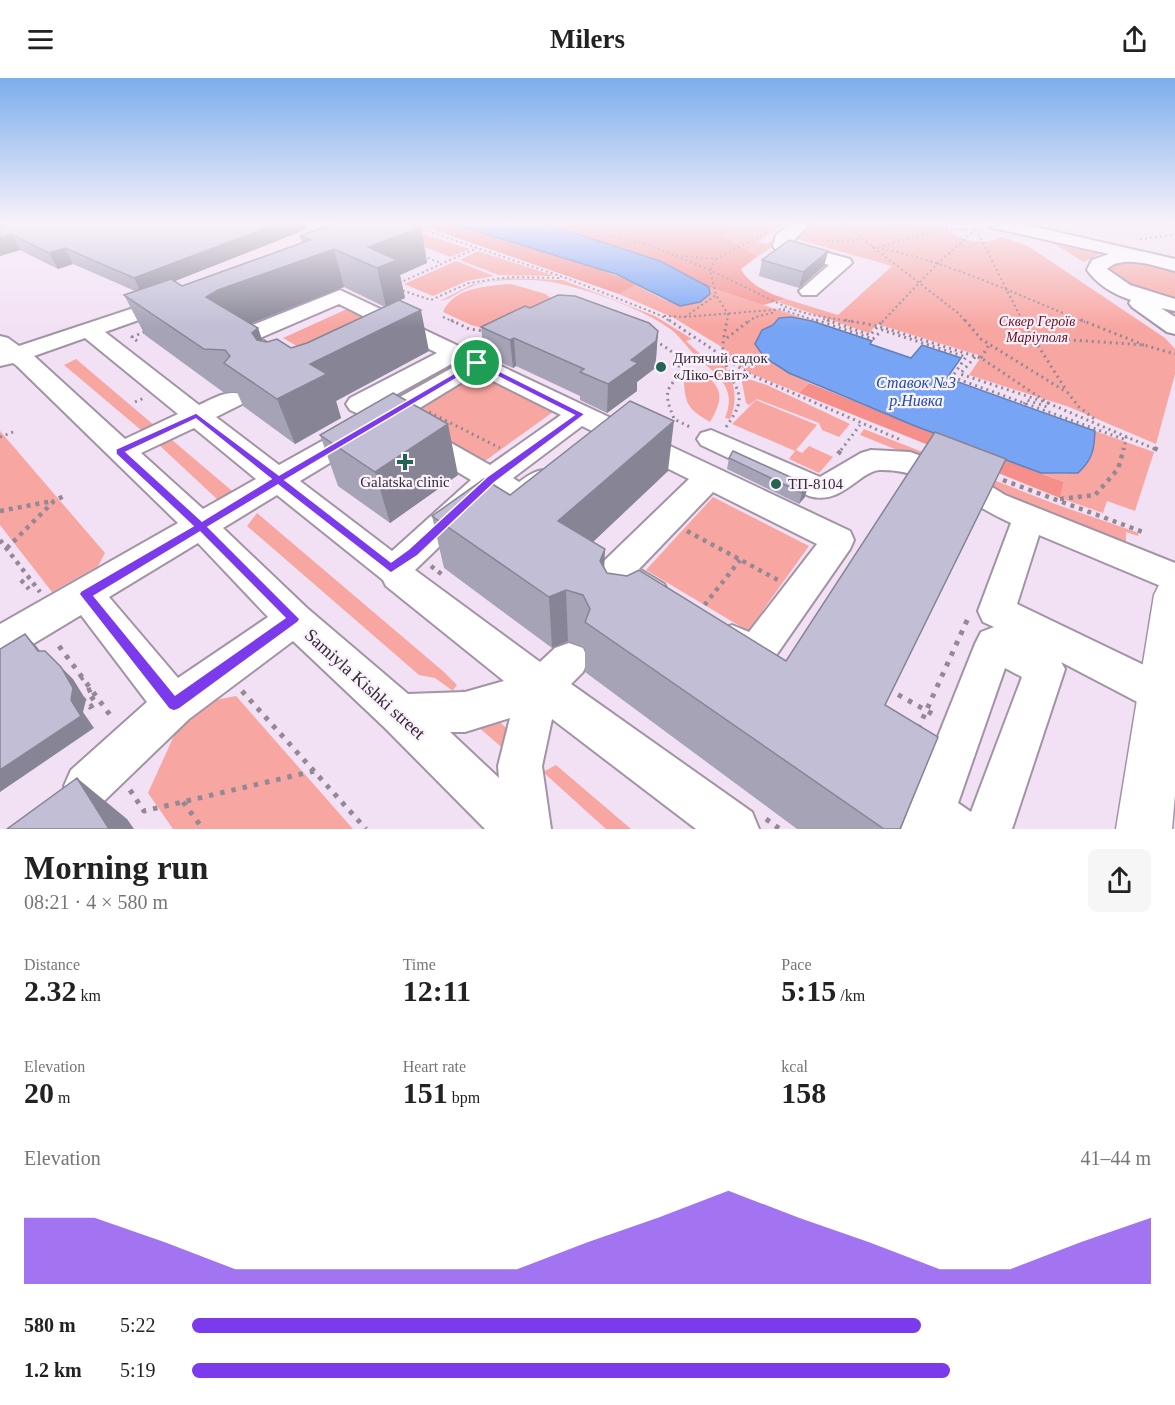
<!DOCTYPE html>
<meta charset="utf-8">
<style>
:root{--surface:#fff;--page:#f6f6f6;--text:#222;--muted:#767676;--accent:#7c3aed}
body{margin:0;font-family:"Times New Roman",serif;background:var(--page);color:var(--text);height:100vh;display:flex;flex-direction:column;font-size:22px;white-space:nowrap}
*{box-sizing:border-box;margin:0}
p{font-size:20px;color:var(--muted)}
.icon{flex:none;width:33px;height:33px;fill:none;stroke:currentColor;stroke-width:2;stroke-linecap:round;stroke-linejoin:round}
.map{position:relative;height:751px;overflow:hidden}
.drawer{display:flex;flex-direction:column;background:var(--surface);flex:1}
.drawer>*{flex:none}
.pin{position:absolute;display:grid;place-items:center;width:51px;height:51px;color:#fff;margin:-26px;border:3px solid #fff;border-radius:50%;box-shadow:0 2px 6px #0007}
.round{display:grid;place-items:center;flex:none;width:63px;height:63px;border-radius:9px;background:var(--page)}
.overview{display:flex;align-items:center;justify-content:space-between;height:102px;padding:0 24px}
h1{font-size:33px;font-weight:700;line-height:45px}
.figures{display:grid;grid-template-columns:repeat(3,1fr);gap:9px;height:102px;padding:6px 24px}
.figures div{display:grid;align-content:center}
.figures b{font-size:30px;font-weight:700}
.figures small{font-size:16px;font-weight:400}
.figures p{font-size:16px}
.chart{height:168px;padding:12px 24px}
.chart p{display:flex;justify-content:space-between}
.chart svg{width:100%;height:108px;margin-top:6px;fill:var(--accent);opacity:.7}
ul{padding:0 24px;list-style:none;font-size:20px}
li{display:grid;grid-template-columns:96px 72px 1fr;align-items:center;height:45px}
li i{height:15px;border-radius:8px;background:var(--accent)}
header{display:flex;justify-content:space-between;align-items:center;height:78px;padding:0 24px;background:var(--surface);font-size:27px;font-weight:700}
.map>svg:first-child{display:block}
.green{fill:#f8a6a1}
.forest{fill:#f68f8a}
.water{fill:#77a4f4;stroke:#6380ba;stroke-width:1.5}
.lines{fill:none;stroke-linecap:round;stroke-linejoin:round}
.minor-casing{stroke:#a293a5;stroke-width:4}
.major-casing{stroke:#a293a5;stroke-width:3}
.path-far3{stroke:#948895;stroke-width:2;stroke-dasharray:2 3;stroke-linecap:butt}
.path-far2{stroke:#948895;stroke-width:3;stroke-dasharray:2 4;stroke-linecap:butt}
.path-far1{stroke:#948895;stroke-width:4.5;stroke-dasharray:4 5;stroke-linecap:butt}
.path{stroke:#948895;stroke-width:5;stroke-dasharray:4.5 7;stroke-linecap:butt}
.minor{fill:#fff;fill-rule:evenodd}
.major{fill:#fff;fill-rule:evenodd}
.wall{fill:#a6a3b7;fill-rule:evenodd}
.shaded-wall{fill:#878595}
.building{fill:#c1bed5;stroke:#878595;stroke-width:1.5}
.route{fill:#7c3aed;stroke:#fff;stroke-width:1.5;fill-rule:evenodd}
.poi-dot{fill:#256451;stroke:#fbf1fd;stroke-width:2}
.labels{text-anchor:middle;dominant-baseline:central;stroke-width:4.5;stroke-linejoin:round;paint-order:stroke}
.far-park-label{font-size:14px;font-style:italic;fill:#6a0d16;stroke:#fbf1fd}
.poi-label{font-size:15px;fill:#332c33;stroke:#fbf1fd;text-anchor:start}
.water-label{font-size:16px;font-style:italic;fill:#1c4eaa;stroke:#fbf1fd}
.near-street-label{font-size:18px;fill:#332c33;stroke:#fbf1fd}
</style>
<header><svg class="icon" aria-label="menu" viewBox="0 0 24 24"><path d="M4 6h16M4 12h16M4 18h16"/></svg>Milers<svg class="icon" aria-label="share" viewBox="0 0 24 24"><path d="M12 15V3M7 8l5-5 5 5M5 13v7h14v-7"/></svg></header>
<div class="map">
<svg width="1175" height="751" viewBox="0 0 1175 751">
<rect width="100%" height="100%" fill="#f2e1f4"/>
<path class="green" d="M 745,145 L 786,145 L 758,164 L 766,166 L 778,160 L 775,167 L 758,178 L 723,158 Z
M 807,145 L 945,145 L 948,146 L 947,150 C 958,163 987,168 1002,159 L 1028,168 L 1165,260 L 1175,271 L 1175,296 L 1156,366 L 1069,329 L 969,297 L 979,282 L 978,277 L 877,246 L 869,255 L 778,224 L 786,221 L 838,237 L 892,188 L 796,161 L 791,163 L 795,153 Z
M 421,155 L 470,171 L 451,179 L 405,162 Z
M 1048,162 L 1117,173 L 1099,176 L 1084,184 Z
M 478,173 L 555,198 L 498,197 L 460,182 Z
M 456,183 L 494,198 L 467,203 L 433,218 L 404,206 Z
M 1130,184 L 1175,191 L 1175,222 L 1134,212 L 1109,193 C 1113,185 1121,185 1130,184 Z
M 509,200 L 563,202 L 655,238 L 692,261 L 686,263 L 710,285 L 725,288 C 735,306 738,322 730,341 L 725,340 C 737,310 719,299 698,280 C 689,272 682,261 673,253 C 644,230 569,203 532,202 C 513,201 490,202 473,208 C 461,212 451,221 440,223 L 471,207 Z
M 511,206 L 546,216 L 555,224 L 487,251 L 471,247 L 443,234 C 454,209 488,208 511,206 Z
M 636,207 C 663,220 682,238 710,216 L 709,209 L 812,243 C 795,239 778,245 762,252 L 755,266 L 764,279 L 809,305 L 799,315 L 752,296 L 728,280 L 725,271 L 674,240 L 619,216 Z
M 347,231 L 385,250 L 321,282 L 283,260 Z
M 76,281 L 155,348 L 141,352 L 64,287 Z
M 697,292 C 723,307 725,319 710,344 C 690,332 685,328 684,304 Z
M 479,296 L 553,334 L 482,385 L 406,340 Z
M 741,299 L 767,307 L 850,346 L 839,359 L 822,352 L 819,345 L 757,321 L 749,327 L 746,325 Z
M 756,322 L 817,347 L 796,372 L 802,375 L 809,368 L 833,379 L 819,395 L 789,381 L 795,373 L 732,346 Z
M 864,351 L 1055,426 L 1139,455 L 1138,458 L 1126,454 L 1126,464 L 860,357 Z
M 0,353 L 105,475 L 98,488 L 52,514 L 0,447 Z
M 1095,353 L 1154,374 L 1135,433 L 1107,423 L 1103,435 L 1060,420 L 1064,404 L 1041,395 L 1067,396 L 1092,378 Z
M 165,356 L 238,418 L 218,422 L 158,366 Z
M 713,419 L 809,468 L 748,553 L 646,492 Z
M 257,435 L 444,594 L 457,607 L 453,612 L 457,614 L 463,611 L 474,620 L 467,623 L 435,600 L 419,597 L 247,448 Z
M 236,618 L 353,751 L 173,751 L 148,715 L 182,640 L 200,625 Z
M 489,635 L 510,653 L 506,673 L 469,641 Z
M 556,687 L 631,751 L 606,751 L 543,694 Z"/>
<path class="forest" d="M 414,145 L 450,145 L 589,187 C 605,194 620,198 636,207 L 619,216 Z
M 543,145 L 728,145 L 740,148 L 723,158 L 758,178 L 741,191 C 749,207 770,216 786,221 L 763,227 L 709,209 L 660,183 Z
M 809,305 L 915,348 L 1064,404 L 1060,420 L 799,315 Z"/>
<path class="water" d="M 450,145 L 543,145 L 660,183 L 709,209 L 710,216 L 700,224 L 680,228 L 616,196 Z
M 791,239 L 812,243 L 872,263 L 870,266 L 911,280 L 922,267 L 961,280 L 947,300 L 1095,353 C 1094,372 1093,381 1078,395 L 1041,395 L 915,348 L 789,295 L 764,279 L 755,266 L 762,252 L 773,247 L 779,240 Z"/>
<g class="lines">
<defs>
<path id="minor" d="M 792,145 L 811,145 L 791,165 L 850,181 L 852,185 L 816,217 L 802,217 L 799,213 L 829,187 L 776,172 L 773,168 L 776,157 Z
M 988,145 L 1018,145 L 1175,181 L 1175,193 C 1156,188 1122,176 1107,191 L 1130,207 L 1175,221 L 1175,233 L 1161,230 L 1175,239 L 1175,256 L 1167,254 L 1132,229 L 1129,225 L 1131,222 C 1113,216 1098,207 1087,192 L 1092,182 L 1109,176 L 990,149 Z
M 340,212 L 850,453 L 854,462 L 850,471 L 768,589 L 754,594 C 737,588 721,581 713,564 L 719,552 L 732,547 L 749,554 L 817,466 L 713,414 L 639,491 L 664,506 L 669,516 L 664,526 C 659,528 654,531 649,530 C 635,528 604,507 598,494 L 603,484 L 689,401 L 582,348 L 513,400 L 519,404 C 532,395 539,389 555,394 L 559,401 C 553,412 533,429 520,429 C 511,429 501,421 494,416 L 415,492 L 540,584 L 555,570 L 569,565 L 583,570 L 588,582 L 583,594 L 571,606 L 752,734 L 759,751 L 696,751 L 552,641 L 542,688 L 551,751 L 485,751 L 385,650 L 293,563 L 189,641 L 103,724 L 87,731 L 71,724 L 64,708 L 71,692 L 147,624 L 81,537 L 13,578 L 0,583 L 0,546 L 178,445 L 17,288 L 13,285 L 0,288 L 0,258 L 8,260 L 19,268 L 164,220 L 171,218 L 178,220 L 181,224 L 178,228 L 105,254 L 199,327 C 214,320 226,312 242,316 L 246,321 L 242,326 L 216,339 L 279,387 L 365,339 L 350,332 L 346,326 L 350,320 L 437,275 L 339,226 L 260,260 L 275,271 L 271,276 C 257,279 240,271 232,259 L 235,254 ZM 85,260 L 178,336 L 125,361 L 34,278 ZM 455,284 L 459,286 L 384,328 L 379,326 ZM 477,295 L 561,337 L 490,387 L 405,339 ZM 194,350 L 256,401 L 203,431 L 141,375 ZM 386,351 L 471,402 L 392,473 L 300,403 ZM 277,417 L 383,502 L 386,508 L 504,603 L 465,614 L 408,616 L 307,530 L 223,450 ZM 198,465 L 268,539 L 178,600 L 109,519 ZM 510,640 L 498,688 L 499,700 L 450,654 L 465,654 Z
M 711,352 L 820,399 L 861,375 L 871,372 L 910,374 L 971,396 L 1005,417 L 1175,485 L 1175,514 L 1039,457 L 1017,526 L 1175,602 L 1175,630 L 1161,635 L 1147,629 L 1061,584 L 1065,591 L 1012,751 L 901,751 L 975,566 L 981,554 L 994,549 L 983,544 L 978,533 L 1011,445 C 968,426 930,391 880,392 C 859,393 842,428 809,418 L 701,367 L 697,361 L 701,355 ZM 1005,590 L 1022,599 L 971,734 L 958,725 Z"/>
<path id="major" d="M 1175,500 L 1175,717 L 1172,751 L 1116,751 L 1154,517 L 1160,505 Z"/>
</defs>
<use href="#minor" class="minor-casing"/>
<use href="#major" class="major-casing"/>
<path class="path-far3" d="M 312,145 L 328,150
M 561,145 L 649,167 L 710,192 L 788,230 L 812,237 L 854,244
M 842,145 L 958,235 L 966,244
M 888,145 L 926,153
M 418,150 L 566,200 L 662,238 L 671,244
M 976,151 L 1023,244
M 1140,161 L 1175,157
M 827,163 L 862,162
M 883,168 L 938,152 L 975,151
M 872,169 C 944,181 1017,217 1085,244
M 676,177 L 716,181 L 767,154
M 423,178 L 441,185
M 716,181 L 710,192 L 716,217 L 728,236 L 727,244
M 399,205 L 477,170
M 398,211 L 431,222 L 469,205 L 510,199 L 561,200
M 783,232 L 820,244
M 664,238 L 684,239 L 785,231
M 443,239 L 454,244
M 685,239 L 716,217
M 823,241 L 832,244
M 748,244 L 755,239 L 776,234
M 882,244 L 937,186 L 976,151"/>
<path class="path-far2" d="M 451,242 L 469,251 L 485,253
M 669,242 L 749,296 L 901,362
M 816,242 L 873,261 L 882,252 L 966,279 L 952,299 L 1126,362 L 1126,357
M 827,242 L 870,257 L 878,248 L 981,280 L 1048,325 L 1157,372
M 845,242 L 878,248 L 883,242
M 965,242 L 981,261 L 1068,315 L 1079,329 L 1097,343
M 1022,242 L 1066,312
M 1081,242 L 1144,267
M 1014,258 L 1144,267 L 1175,276
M 727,260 L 750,242
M 137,263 L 132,259 L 147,253
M 655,263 C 671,272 687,281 675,301 C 673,305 669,309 668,313 C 666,323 671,332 674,341 L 692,350
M 975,279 L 960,296 L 1048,325 L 1047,329 L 1027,322 L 1024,326
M 981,280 L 990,265
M 135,324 L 144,320
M 429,334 L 500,370
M 726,349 C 752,313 733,315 724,280 C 721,268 725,254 727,242
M 0,359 L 13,354
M 841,372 L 860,347
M 1123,372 L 1126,362"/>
<path class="path-far1" d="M 1154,370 L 1162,374
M 838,376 L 843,370
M 1003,402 L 1143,454
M 1060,421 L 1095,417 L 1118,391 L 1124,370
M 0,433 L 53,423
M 687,453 L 778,502
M 0,462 L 40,514
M 7,470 L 54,423 L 66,417
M 431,488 L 444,498
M 21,502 L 29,511
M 699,534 L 740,482"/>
<path class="path" d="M 59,568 L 113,641
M 71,608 L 83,599
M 888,611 L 936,638
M 242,613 L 366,751
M 82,620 L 90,629 L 96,625 L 87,613 L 92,611
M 918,651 L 969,538
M 130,712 L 144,733 L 314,693
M 183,724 L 203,751
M 766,741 L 780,751"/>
<use href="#minor" class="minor"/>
<use href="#major" class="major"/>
</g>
<path class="wall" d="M 12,145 L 306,145 L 307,151 L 175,203 L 182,208 L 302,165 L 300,158 L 421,149 L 427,185 L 400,197 L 405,220 L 400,222 L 429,273 L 336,323 L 341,340 L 295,366 L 243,328 L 237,314 L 223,314 L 145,257 L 124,217 L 135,213 L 73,186 L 58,191 L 20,172 L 0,178 L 0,148 ZM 344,209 L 385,229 L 307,265 L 291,270 L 263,263 L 251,245 Z
M 828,173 L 824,188 L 799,210 L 759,198 L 762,182 Z
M 481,249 L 658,253 L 656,281 L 654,291 L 637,304 L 637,313 L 607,335 L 580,322 L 580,318 L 516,288 L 513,290 L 484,277 Z
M 320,357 L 458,397 L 390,445 L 338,408 Z
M 729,380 L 808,407 L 805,419 L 799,426 L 727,391 Z
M 668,393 L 593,464 L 607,495 L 786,583 L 885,627 L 900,751 L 797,751 L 585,594 L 585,571 L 584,568 L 568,563 L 552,570 L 444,490 L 432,438 L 510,417 Z"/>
<path class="shaded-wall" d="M 279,145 L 306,145 L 307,151 L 142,216 L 134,200 Z
M 421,149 L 427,185 L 400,197 L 405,220 L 386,229 L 377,190 L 368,169 Z
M 11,156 L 20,172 L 0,178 L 0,160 Z
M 65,170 L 73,186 L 58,191 L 49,175 Z
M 334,171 L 344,209 L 234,252 L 206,219 L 218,212 Z
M 828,173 L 824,188 L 799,210 L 803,194 Z
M 421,232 L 429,273 L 336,323 L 341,340 L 295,366 L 277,321 L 310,286 Z
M 258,250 L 273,291 L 252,255 Z
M 658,253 L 656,281 L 654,291 L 637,304 L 637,313 L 607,335 L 608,306 Z
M 514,260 L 516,288 L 513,290 L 510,262 Z
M 674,343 L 668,393 L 561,494 L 558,443 Z
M 448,346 L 458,397 L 390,445 L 375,394 Z
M 808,407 L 805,419 L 799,426 L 802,415 Z
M 605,471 L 603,522 L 600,483 Z
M 566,512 L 568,563 L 552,570 L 549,519 Z
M 25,556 L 37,569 L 50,586 L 38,573 Z
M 61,589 L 73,601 L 86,622 L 83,634 L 94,650 L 0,714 L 0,692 L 71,622 Z
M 77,700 L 127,741 L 134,751 L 109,751 Z"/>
<path class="building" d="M 12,145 L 279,145 L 134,200 L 65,170 L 49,175 L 11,156 L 0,160 L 0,148 Z
M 336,145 L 411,145 L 421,149 L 368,169 L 397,182 L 377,190 L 334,171 L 218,212 L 206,219 L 258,250 L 252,255 L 257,262 L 267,264 L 277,261 L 291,270 L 307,265 L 399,222 L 421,232 L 310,286 L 327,296 L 277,321 L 224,285 L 230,278 L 225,272 L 204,271 L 124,217 L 171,201 L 182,208 L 310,162 L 300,158 Z
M 789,162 L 828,173 L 803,194 L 762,182 Z
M 558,217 L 575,218 L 649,245 L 658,253 L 656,263 L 631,282 L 638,285 L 608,306 L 580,294 L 584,291 L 514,260 L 510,262 L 481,249 L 525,228 L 530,230 Z
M 393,315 L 448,346 L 375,394 L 320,357 Z
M 630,323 L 674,343 L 558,443 L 605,471 L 600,483 L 607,495 L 627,498 L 639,492 L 786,583 L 935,354 L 1006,381 L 885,627 L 938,659 L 900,751 L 884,751 L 585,544 L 590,531 L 583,517 L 566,512 L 549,519 L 432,438 L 484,401 L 510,417 Z
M 733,373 L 808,407 L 802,415 L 729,380 Z
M 25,556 L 38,573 L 45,573 L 61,589 L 73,610 L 71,622 L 81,638 L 0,692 L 0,571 Z
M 77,700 L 109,751 L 7,751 Z"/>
<linearGradient id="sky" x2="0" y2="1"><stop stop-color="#7baeed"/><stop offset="0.58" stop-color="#f9f2fa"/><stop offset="1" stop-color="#f9f2fa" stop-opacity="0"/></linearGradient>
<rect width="1175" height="250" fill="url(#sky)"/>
<path class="route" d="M 477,282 L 585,336 L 495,404 L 417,478 L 391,495 L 278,407 L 208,449 L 300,541 L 298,544 L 179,631 L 174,633 L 169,631 L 79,516 L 81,513 L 193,448 L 116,376 L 116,371 L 196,335 L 279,397 ZM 477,288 L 574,337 L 487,399 L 409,471 L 391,484 L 285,402 ZM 196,341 L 271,401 L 202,443 L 126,374 ZM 200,454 L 285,540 L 175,617 L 94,518 Z"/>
<g class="poi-dot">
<circle cx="661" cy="289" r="6"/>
<path d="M402 375h6v6h6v6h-6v6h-6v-6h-6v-6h6z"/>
<circle cx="776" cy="406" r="6"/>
</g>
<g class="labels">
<g class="far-park-label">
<text x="1037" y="243">Сквер Героїв<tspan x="1037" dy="16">Маріуполя</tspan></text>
</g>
<g class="poi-label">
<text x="673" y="280">Дитячий садок<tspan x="673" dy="17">«Ліко-Світ»</tspan></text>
<text x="405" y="404" text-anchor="middle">Galatska clinic</text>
<text x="788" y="406">ТП-8104</text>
</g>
<g class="water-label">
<text x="916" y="304">Ставок №3<tspan x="916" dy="18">р.Нивка</tspan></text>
</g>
<g class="near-street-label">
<text transform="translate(365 606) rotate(42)">Samiyla Kishki street</text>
</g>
</g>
</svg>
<div class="pin" style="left:477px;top:285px;background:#1e9e55"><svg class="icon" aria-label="arrive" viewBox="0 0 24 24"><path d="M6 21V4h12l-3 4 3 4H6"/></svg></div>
</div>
<section class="drawer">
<div class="overview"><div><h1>Morning run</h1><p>08:21 · 4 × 580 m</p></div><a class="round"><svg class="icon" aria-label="share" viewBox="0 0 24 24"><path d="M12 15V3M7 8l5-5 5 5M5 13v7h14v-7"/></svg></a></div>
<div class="figures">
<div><p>Distance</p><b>2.32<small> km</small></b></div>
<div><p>Time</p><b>12:11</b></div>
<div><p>Pace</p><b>5:15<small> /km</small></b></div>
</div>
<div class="figures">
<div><p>Elevation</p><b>20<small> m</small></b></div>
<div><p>Heart rate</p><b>151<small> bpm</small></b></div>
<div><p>kcal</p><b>158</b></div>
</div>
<div class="chart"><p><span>Elevation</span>41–44 m</p>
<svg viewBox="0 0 160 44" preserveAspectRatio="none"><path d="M0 44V17L10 17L20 27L30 38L40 38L50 38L60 38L70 38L80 27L90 17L100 6L110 17L120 27L130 38L140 38L150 27L160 17V44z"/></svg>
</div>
<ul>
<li><b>580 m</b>5:22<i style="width:76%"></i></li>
<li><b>1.2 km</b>5:19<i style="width:79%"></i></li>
</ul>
</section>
